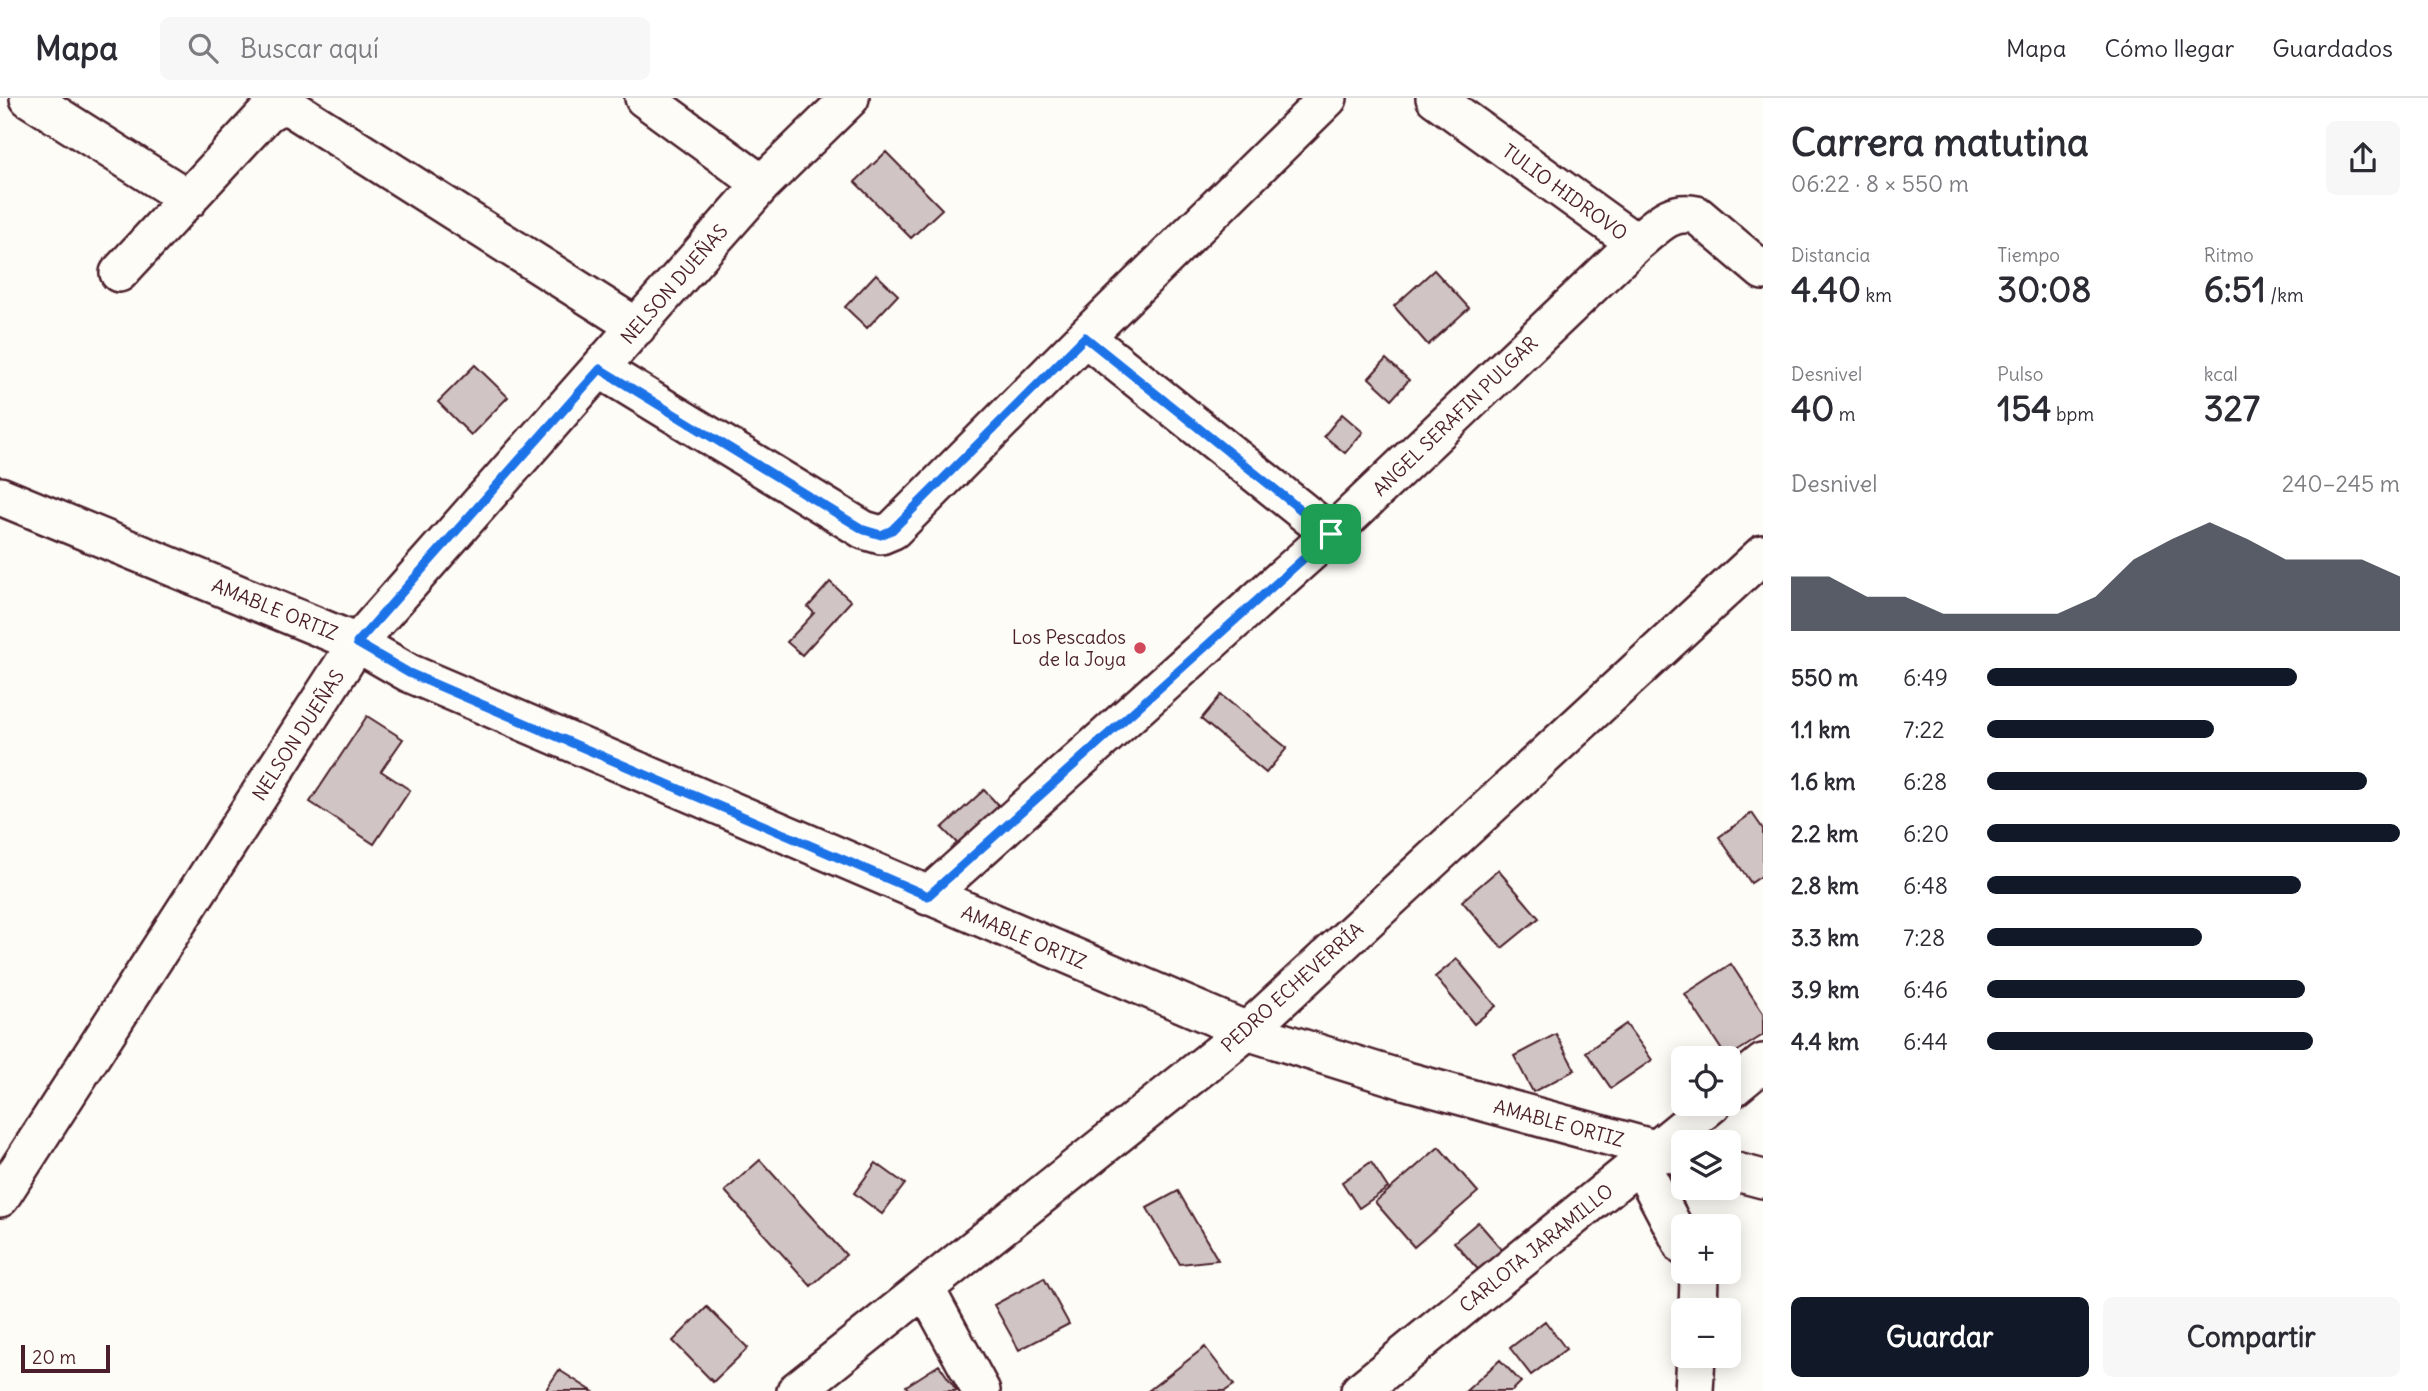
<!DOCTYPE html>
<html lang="es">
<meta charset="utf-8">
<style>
:root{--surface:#fff;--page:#f7f7f7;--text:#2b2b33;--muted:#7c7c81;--line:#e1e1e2;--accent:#111827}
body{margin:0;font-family:Delius,sans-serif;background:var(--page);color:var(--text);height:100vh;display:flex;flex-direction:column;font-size:26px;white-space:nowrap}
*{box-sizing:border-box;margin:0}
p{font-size:23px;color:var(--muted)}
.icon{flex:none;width:38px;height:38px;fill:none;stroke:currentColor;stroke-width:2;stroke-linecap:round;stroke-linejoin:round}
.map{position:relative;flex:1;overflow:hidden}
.details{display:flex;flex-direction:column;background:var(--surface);width:665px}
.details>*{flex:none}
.buttons{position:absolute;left:1671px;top:948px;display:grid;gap:14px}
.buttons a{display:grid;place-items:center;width:70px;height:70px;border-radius:10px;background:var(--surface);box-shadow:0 4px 18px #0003;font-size:35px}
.scale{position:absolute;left:21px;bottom:18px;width:89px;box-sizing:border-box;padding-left:7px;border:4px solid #4a1f2b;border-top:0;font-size:19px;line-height:24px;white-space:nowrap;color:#4a1f2b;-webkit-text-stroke:5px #fdfcf7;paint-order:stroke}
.pin{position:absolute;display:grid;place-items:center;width:60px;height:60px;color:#fff;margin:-30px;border-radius:14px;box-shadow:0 4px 10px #0006}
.round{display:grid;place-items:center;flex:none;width:74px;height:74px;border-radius:10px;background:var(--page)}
.overview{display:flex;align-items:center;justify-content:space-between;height:119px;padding:0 28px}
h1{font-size:38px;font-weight:700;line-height:52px}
.figures{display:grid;grid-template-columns:repeat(3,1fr);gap:10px;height:119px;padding:7px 28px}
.figures div{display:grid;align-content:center}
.figures b{font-size:35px;font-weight:700}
.figures small{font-size:19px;font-weight:400}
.figures p{font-size:19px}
.chart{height:196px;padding:14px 28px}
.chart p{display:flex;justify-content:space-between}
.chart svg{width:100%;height:126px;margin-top:7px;fill:var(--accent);opacity:.7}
.action{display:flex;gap:14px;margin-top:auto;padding:14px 28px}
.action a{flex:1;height:80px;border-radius:10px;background:var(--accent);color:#fff;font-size:28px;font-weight:700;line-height:80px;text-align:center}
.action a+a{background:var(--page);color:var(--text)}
ul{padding:0 28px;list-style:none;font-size:23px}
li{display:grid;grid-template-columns:112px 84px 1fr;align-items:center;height:52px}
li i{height:18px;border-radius:9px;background:var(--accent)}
header{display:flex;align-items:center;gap:42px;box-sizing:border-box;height:98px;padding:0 35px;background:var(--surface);border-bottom:2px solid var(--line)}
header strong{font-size:33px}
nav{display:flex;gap:38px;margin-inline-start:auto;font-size:24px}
.search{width:490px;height:63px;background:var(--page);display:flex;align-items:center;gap:18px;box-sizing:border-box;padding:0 24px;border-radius:10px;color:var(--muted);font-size:26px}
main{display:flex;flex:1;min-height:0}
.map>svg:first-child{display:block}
.building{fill:#d0c5c4;stroke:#4a1f2b;stroke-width:2}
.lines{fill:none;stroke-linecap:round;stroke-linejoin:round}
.minor-casing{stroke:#4a1f2b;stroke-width:42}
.minor{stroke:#fdfcf7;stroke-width:37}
.route-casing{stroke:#fff;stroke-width:14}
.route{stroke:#1a73e8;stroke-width:9}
.poi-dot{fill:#d1495b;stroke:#fdfcf7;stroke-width:2.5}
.labels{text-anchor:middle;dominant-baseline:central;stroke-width:5;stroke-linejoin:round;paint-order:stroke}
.street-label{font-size:19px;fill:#4a1f2b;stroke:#fdfcf7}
.poi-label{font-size:19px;fill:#4a1f2b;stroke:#fdfcf7;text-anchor:end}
</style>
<header>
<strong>Mapa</strong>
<div class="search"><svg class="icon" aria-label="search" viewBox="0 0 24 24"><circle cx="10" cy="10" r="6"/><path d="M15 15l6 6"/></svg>Buscar aquí</div>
<nav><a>Mapa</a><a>Cómo llegar</a><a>Guardados</a></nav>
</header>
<main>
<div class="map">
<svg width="1763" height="1293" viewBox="0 0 1763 1293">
<rect width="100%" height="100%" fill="#fdfcf7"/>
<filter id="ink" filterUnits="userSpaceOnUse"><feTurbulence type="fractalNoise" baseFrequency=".0143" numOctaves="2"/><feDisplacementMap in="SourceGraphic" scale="14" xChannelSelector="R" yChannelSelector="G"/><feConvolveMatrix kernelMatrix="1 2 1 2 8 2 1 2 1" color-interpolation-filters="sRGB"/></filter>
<g filter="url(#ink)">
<path class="building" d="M 886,54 L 942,111 L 911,140 L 855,84 Z
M 1434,172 L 1469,210 L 1428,247 L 1394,208 Z
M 876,176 L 898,197 L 867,230 L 845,209 Z
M 1386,261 L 1409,282 L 1392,301 L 1369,280 Z
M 475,267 L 508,299 L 471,337 L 438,304 Z
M 1342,316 L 1363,334 L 1345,355 L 1324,338 Z
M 830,484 L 851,503 L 802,557 L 787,544 L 814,515 L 808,509 Z
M 1221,597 L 1287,650 L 1266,675 L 1201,621 Z
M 367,618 L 403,641 L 381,673 L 410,692 L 374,746 L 310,704 Z
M 984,692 L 1002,711 L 961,749 L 942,730 Z
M 1752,715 L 1763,731 L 1763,777 L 1751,785 L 1719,739 Z
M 1498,772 L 1539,820 L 1502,850 L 1462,803 Z
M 1457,861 L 1496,908 L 1474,926 L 1435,879 Z
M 1731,866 L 1763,915 L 1763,937 L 1727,960 L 1685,896 Z
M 1626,926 L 1652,962 L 1611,990 L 1586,954 Z
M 1556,936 L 1575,972 L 1533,994 L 1514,958 Z
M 1439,1049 L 1478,1094 L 1414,1149 L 1375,1104 Z
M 760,1062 L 846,1157 L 811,1188 L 725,1093 Z
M 1371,1064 L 1388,1090 L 1359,1110 L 1342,1084 Z
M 876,1065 L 905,1086 L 882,1116 L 854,1095 Z
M 1178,1093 L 1218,1162 L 1180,1166 L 1147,1110 Z
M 1478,1124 L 1505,1155 L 1481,1175 L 1454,1144 Z
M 1044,1180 L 1069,1226 L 1019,1252 L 994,1207 Z
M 707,1209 L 748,1250 L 713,1284 L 673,1243 Z
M 1545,1223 L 1566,1251 L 1531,1277 L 1510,1250 Z
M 1205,1249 L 1234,1287 L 1225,1293 L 1148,1293 Z
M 1500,1262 L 1521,1284 L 1512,1293 L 1466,1293 Z
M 939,1267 L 957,1293 L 909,1293 L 906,1288 Z
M 559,1272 L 592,1293 L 545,1293 Z"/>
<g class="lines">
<defs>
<path id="minor" d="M 29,0 L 189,101
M 644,0 L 762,86
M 1435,0 L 1636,145 C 1657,128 1669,111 1697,117 L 1763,173
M 119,175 L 267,15 L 278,9 L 290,9 L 637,229
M 1085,239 L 1328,0
M 600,271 L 864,432 L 881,437 L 893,432 L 1085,239 L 1331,436
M 0,398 L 357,545 L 409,575 L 1247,933 L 1407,983 L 1684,1059
M 928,798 L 1331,436 L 1636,145
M 1729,993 L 1763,965
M 1640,1065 L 1684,1149
M 1729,1072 L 1763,1081
M 0,1100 L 357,545 L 762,86 L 850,0
M 1697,1174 L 1699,1178 L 1698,1213
M 925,1190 L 981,1293
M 796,1293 L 1247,933 L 1763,456
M 1360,1293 L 1712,1006
M 1694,1293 L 1696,1258"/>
</defs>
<use href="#minor" class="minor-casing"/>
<use href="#minor" class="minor"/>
</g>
</g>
<g class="lines" filter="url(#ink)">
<defs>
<path id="route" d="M 1085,239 L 1331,436 L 928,798 L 409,575 L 357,545 L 600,271 L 864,432 L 881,437 L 892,432 Z"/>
</defs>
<use href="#route" class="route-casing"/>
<use href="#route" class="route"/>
</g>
<circle class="poi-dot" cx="1140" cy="550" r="7"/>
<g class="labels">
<g class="street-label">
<text transform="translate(1565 94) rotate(36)">TULIO HIDROVO</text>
<text transform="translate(674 186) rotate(-49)">NELSON DUEÑAS</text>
<text transform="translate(1455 318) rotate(-44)">ANGEL SERAFIN PULGAR</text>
<text transform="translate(275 511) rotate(22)">AMABLE ORTIZ</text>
<text transform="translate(298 637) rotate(-57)">NELSON DUEÑAS</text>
<text transform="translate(1024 839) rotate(23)">AMABLE ORTIZ</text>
<text transform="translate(1292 889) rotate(-42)">PEDRO ECHEVERRÍA</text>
<text transform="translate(1559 1025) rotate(15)">AMABLE ORTIZ</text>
<text transform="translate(1536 1150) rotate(-39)">CARLOTA JARAMILLO</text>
</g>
<g class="poi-label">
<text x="1126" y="539">Los Pescados<tspan x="1126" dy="22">de la Joya</tspan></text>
</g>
</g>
</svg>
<div class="buttons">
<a><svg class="icon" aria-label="locate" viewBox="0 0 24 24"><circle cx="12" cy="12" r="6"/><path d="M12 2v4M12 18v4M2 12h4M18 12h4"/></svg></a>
<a><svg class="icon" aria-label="layers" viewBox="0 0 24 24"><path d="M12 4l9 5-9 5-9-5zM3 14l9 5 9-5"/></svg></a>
<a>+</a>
<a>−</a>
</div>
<div class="scale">20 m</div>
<div class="pin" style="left:1331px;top:436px;background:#1e9e55"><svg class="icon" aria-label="arrive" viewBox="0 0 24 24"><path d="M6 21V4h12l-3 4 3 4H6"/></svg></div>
</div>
<section class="details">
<div class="overview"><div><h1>Carrera matutina</h1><p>06:22 · 8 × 550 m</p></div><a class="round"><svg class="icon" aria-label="share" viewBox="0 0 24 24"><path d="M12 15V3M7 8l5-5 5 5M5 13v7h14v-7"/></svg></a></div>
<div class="figures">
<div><p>Distancia</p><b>4.40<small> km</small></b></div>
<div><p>Tiempo</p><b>30:08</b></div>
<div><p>Ritmo</p><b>6:51<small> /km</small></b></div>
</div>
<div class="figures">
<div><p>Desnivel</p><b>40<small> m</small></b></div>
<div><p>Pulso</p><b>154<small> bpm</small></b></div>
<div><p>kcal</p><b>327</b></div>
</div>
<div class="chart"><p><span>Desnivel</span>240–245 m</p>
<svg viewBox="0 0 160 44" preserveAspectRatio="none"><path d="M0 44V25L10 25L20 32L30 32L40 38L50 38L60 38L70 38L80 32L90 19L100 12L110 6L120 12L130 19L140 19L150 19L160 25V44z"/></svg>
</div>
<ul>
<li><b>550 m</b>6:49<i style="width:75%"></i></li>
<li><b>1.1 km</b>7:22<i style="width:55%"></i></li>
<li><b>1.6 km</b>6:28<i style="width:92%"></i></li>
<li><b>2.2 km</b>6:20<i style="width:100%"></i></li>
<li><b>2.8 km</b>6:48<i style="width:76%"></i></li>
<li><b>3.3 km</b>7:28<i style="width:52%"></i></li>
<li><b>3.9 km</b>6:46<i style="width:77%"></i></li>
<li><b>4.4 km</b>6:44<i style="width:79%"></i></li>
</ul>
<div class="action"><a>Guardar</a><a>Compartir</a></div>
</section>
</main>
